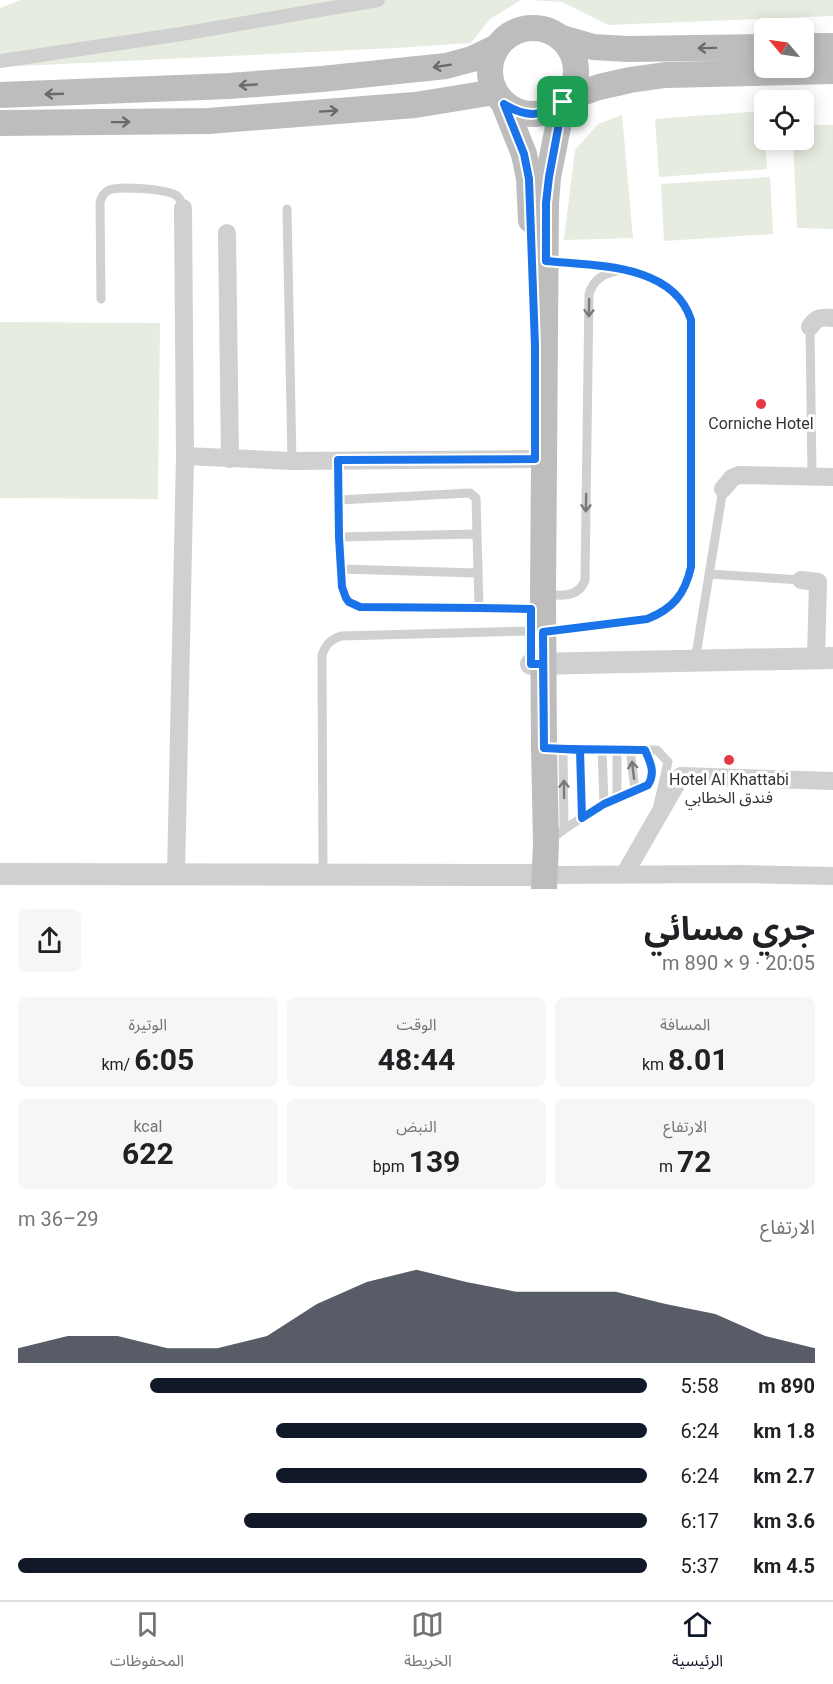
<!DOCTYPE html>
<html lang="ar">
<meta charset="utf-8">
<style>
:root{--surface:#fff;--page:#f6f6f6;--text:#202124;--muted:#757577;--line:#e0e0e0;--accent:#111827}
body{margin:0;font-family:Roboto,"Noto Sans Arabic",sans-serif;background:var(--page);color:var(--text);direction:rtl;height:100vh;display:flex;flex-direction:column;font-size:22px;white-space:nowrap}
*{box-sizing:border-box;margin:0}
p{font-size:20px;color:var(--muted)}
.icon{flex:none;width:33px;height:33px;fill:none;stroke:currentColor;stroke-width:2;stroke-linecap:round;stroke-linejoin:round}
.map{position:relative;height:889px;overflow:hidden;direction:ltr}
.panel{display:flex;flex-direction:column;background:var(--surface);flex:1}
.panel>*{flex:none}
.needle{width:39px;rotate:299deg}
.fabs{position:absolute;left:754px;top:18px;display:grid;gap:12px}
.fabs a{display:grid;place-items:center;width:60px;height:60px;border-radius:9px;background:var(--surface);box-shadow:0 3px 15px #0003;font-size:30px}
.pin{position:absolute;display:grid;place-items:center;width:51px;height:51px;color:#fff;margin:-26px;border-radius:12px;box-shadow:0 3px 9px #0006}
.round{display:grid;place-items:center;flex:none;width:63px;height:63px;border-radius:9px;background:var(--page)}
.headline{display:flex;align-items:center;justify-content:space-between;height:102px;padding:0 18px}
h1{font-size:33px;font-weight:700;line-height:45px}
.figures{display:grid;grid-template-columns:repeat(3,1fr);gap:9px;height:102px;padding:6px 18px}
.figures div{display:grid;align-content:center;border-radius:9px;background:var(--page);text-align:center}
.figures b{font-size:30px;font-weight:700}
.figures small{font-size:16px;font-weight:400}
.figures p{font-size:16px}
.chart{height:168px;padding:12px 18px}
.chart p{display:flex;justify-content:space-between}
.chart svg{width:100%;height:108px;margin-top:6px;fill:var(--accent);opacity:.7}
ul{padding:0 18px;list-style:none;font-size:20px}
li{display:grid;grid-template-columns:96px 72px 1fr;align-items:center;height:45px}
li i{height:15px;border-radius:8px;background:var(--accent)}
.tab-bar{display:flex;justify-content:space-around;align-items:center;height:84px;border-top:2px solid var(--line);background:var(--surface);font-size:16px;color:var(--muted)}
.tab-bar a{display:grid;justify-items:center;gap:3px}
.tab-bar .selected{color:var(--accent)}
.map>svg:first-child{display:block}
.green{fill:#e6ecdf}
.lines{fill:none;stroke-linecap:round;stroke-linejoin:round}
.service{stroke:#d0d0d0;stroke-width:9}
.pedestrian{stroke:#d0d0d0;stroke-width:14}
.minor{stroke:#d0d0d0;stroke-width:18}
.tertiary{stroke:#d0d0d0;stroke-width:22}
.secondary{stroke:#bdbdbd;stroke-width:26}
.oneway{stroke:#6a6a6a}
.oneway2{stroke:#7a7a7a}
.route-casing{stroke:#fff;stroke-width:12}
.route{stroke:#1a73e8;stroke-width:8}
.poi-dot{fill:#e63946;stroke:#fff;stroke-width:2}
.labels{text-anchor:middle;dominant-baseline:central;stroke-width:6;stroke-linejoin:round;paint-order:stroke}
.poi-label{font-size:16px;fill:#333;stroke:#fff}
</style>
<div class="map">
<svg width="833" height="889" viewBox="0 0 833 889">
<rect width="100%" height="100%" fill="#fff"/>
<path class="green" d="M 21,0 L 521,0 L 490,19 L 471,43 L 395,48 L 0,67 L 0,8 Z
M 531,0 L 833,0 L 833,16 L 608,25 L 562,2 Z
M 763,111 L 767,169 L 659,177 L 655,119 Z
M 622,115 L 633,238 L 564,240 L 575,150 L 598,124 Z
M 804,125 L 833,125 L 833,229 L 797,228 L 793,140 L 804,140 Z
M 770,177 L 773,234 L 664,241 L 661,184 Z
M 0,322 L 160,323 L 158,499 L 0,498 Z"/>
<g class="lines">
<path class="service" d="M 287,209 L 292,461
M 101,299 L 100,203 C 101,198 103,194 107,191 C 117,185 168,189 177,196 C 181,199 182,204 183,208
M 810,327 L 812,476
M 338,460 L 339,537 L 342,587 L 346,598 L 349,602 L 360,607 L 479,607 L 531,609
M 339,500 L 470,493 L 476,498 L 479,607
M 339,537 L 476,534
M 341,569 L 477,573
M 709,574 L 801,580
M 544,594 C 560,596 579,598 585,580 L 589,294 C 594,278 604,274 620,270
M 546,631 C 566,629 586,627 607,624 C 650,619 681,617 691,567 L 691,320 C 673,263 596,266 548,261
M 695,661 L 723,489
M 545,748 C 582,750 620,749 657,750 L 668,762 L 658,805
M 602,748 L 604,804
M 617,748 L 617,798
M 563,749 L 564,829
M 630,749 L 635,790
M 580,750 L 582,818
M 550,840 C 580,816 613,800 648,785 C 656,773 650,762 645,750
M 323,875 L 322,655 C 326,644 330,640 341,636 L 530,631"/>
<path class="pedestrian" d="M 0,61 L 181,34 L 378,0"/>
<path class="minor" d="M 227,233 L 230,459
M 810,327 C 816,317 822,317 833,318
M 185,456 L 292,461 L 535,459
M 723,489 L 732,478 L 739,475 L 833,477
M 801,580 L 818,582 L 816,658
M 176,874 L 185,456 L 183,208
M 544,875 L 740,874 L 833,876
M 624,875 L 681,776 L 833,781"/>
<path class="tertiary" d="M 531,664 L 833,658
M 0,874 L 544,875"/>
<path class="secondary" d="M490 71a43 43 0 1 1 86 0a43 43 0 1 1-86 0Z
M 562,38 L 593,47 L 628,49 L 765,47
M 804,46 L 833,46
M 0,95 L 229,86 L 322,79 L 446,66 L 472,59 L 497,47
M 567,98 L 599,87 L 630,80 L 665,75 L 833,71
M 504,104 L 524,154 L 529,179 L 531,220
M 0,123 L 208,121 L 415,105 L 495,92
M 544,889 L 546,843 L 544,748 L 543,594 L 546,203 L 548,177 L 563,102"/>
</g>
<defs><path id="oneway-shaft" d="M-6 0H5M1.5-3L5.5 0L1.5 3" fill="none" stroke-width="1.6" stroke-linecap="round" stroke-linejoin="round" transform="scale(1.5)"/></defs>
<g class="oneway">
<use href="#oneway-shaft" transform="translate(707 48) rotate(179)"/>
<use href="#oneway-shaft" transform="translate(442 66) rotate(171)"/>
<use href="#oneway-shaft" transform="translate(248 85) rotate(176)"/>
<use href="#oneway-shaft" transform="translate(54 94) rotate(178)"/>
<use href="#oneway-shaft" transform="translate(329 111) rotate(-4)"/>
<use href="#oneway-shaft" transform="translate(121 122) rotate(-1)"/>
</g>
<g class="oneway2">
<use href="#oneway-shaft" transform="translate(589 308) rotate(91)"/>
<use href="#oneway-shaft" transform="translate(586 503) rotate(91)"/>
<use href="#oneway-shaft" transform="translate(633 770) rotate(-97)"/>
<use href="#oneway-shaft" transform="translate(564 789) rotate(-91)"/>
</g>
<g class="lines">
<defs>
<path id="route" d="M 563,102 C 542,117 526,118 504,104 L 524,154 L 529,179 L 535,346 L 535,459 L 338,460 L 339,537 L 342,587 L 346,598 L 349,602 L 360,607 L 479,608 L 531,609 L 531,664 L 543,664 L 544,748 C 577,750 611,749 645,750 C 650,762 656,772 648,785 L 604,804 L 582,818 L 580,750 L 544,748 L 543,632 L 647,619 C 673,609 685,594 691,567 L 691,320 C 673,263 594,266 546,261 L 546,203 L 549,177 L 563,102"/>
</defs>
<use href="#route" class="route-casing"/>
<use href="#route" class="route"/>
</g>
<g class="poi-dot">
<circle cx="761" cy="404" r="6"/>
<circle cx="729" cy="760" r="6"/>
</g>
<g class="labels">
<g class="poi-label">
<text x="761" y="423">Corniche Hotel</text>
<text x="729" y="779">Hotel Al Khattabi<tspan x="729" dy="18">فندق الخطابي</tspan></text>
</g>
</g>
</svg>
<div class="fabs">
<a><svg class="needle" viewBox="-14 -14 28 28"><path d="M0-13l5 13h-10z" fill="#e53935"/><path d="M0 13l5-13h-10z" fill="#757577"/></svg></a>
<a><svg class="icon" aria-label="locate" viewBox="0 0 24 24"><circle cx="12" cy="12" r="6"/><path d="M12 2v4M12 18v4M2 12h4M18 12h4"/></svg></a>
</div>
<div class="pin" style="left:563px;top:102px;background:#1e9e55"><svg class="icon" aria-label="arrive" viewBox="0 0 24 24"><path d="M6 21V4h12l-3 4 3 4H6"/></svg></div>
</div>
<section class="panel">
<div class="headline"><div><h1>جري مسائي</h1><p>20:05 · 9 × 890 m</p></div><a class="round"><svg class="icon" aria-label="share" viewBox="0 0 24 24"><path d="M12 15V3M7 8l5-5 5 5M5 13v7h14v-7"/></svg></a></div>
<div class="figures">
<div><p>المسافة</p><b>8.01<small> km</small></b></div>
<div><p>الوقت</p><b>48:44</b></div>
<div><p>الوتيرة</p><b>6:05<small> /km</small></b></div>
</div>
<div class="figures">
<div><p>الارتفاع</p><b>72<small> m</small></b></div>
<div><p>النبض</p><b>139<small> bpm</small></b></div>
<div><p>kcal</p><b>622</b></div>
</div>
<div class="chart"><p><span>الارتفاع</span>29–36 m</p>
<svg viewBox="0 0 160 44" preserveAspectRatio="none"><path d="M0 44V38L10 33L20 33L30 38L40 38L50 33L60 20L70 11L80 6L90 11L100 15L110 15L120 15L130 20L140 24L150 33L160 38V44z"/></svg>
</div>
<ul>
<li><b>890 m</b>5:58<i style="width:79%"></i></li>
<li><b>1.8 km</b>6:24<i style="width:59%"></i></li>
<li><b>2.7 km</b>6:24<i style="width:59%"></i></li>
<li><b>3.6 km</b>6:17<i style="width:64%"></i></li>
<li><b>4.5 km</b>5:37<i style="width:100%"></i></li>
</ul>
</section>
<nav class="tab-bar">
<a class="selected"><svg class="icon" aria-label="home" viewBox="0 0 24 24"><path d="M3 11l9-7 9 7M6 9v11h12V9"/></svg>الرئيسية</a>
<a><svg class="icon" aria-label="map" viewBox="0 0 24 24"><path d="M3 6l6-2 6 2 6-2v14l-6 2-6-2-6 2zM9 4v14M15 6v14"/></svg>الخريطة</a>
<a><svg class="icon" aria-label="saved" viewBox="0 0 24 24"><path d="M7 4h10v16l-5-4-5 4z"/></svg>المحفوظات</a>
</nav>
